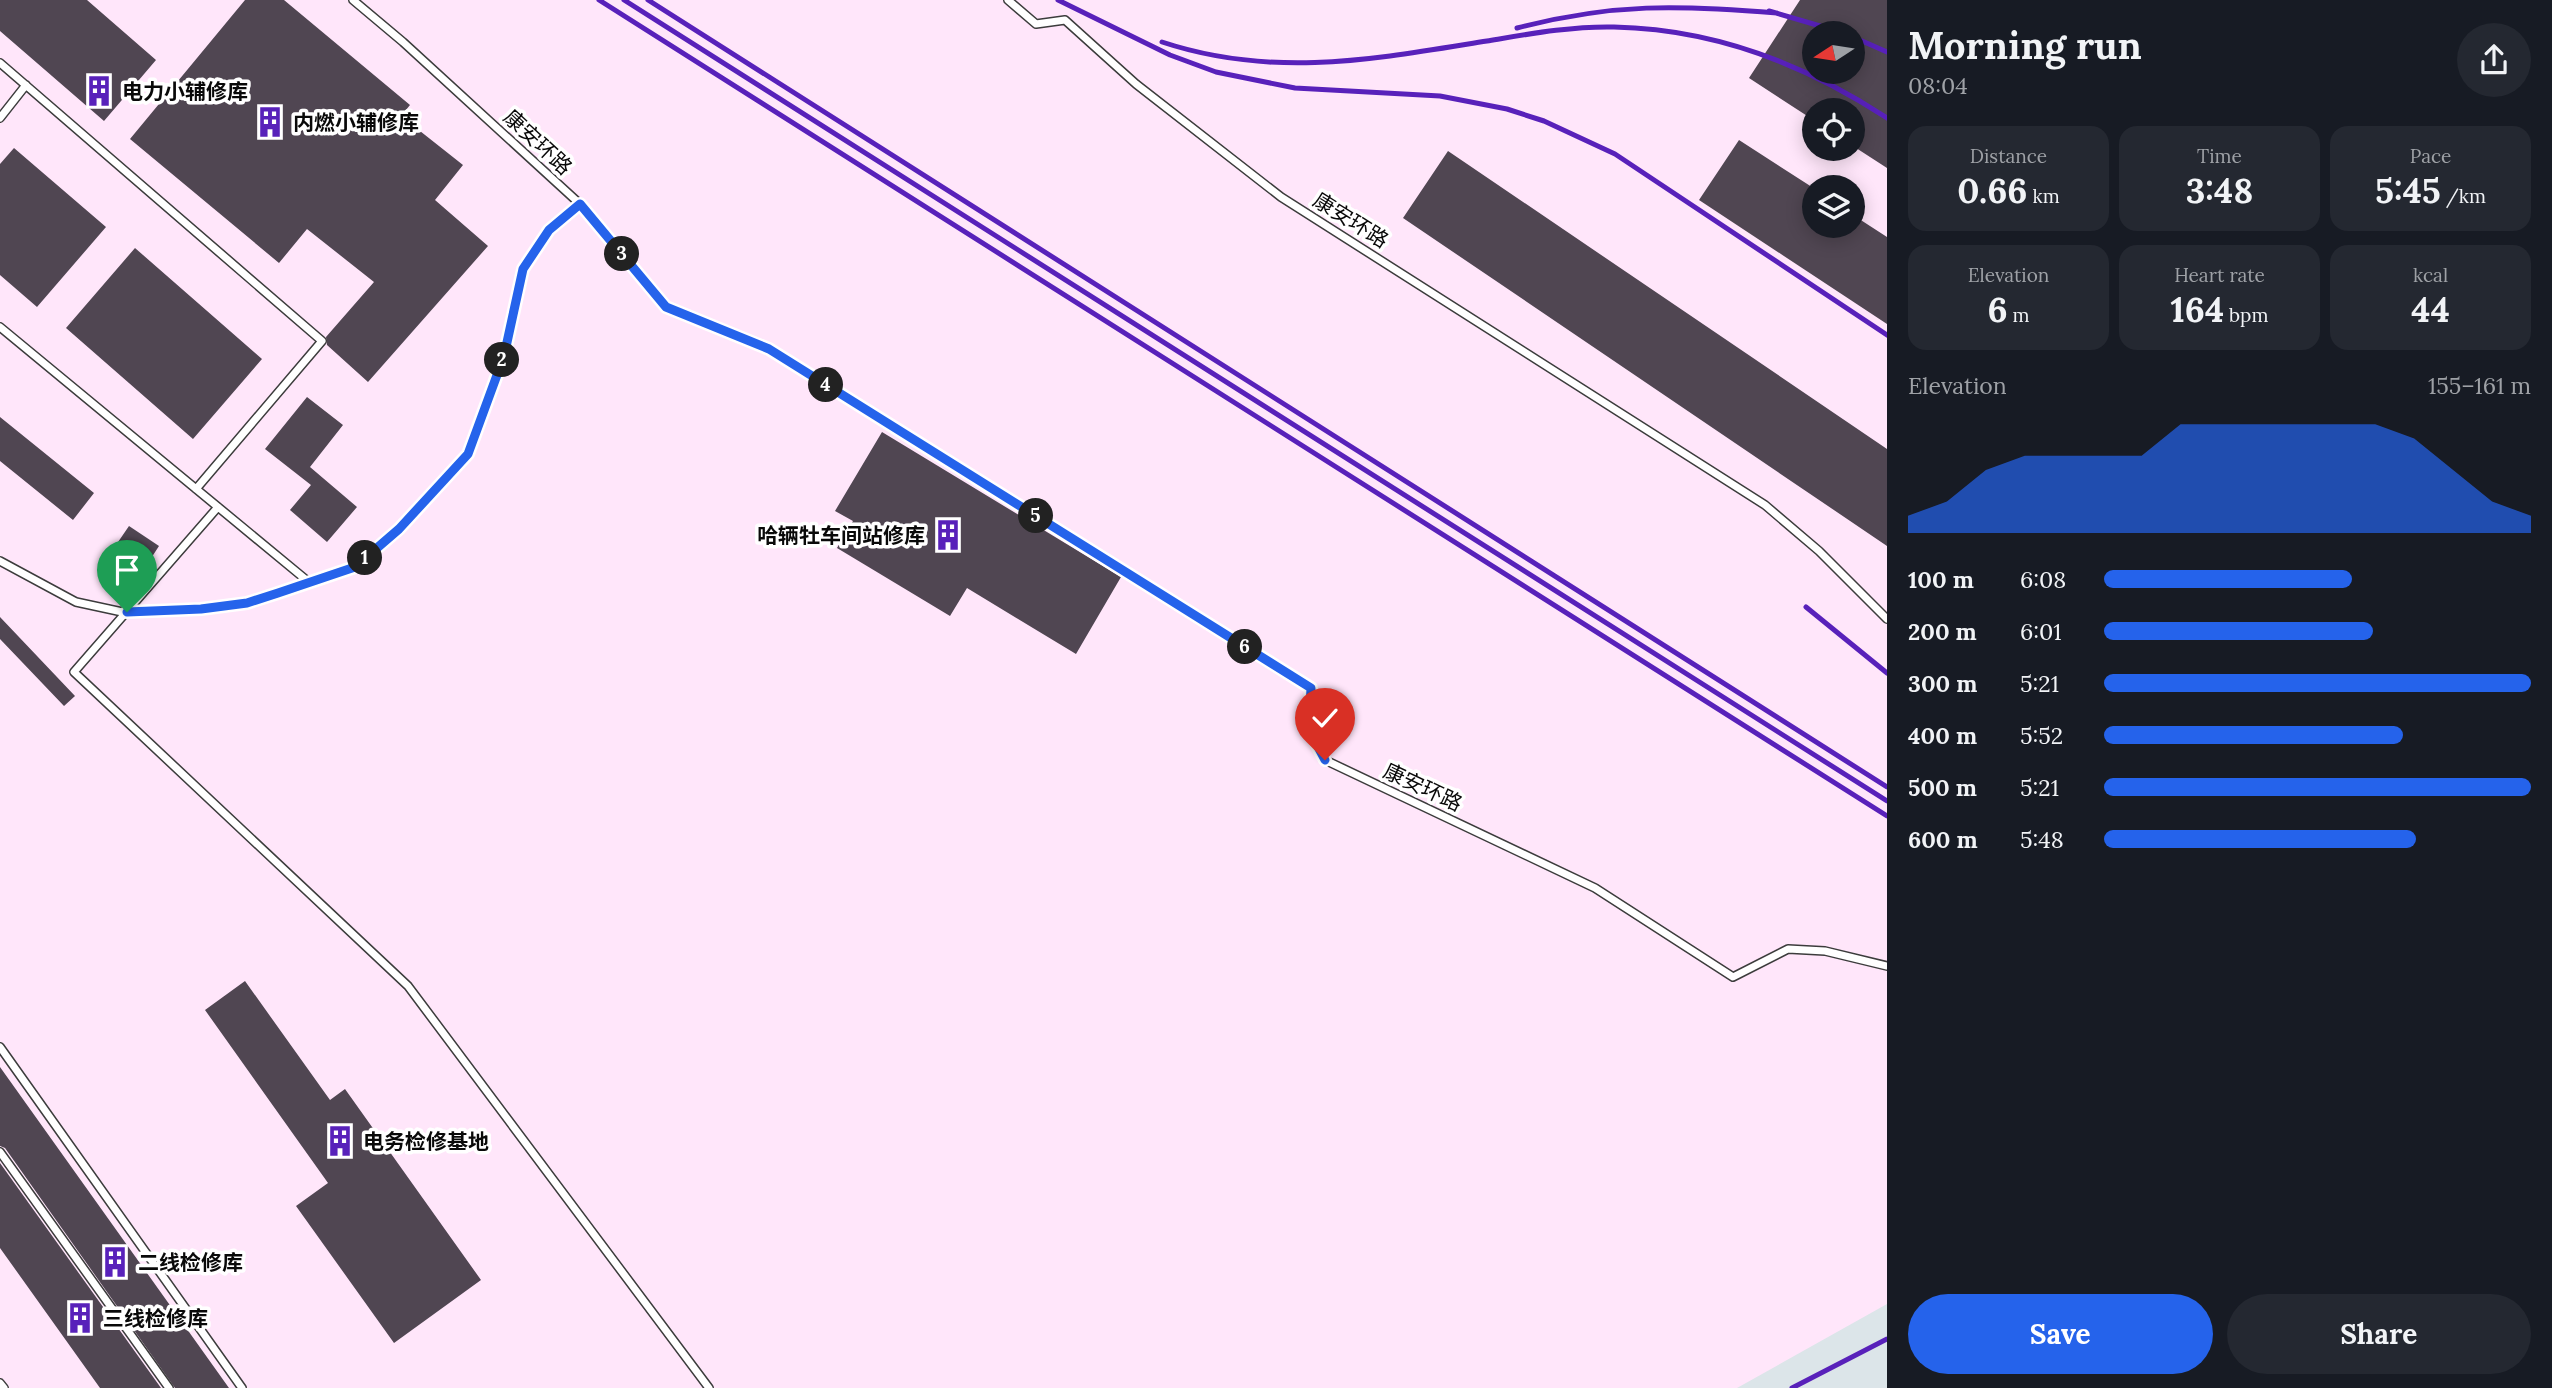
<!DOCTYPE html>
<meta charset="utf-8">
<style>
:root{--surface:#171b24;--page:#242831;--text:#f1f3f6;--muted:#9ea1a6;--accent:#2563eb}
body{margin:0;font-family:Lora,"Noto Sans SC",serif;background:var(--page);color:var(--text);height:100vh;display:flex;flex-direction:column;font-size:26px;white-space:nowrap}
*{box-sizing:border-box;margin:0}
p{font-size:23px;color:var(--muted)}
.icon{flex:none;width:38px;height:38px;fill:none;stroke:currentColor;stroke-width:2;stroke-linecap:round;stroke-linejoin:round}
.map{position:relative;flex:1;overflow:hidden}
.sheet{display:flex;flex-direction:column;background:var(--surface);width:665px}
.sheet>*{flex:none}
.needle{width:46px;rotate:258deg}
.controls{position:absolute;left:1802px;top:21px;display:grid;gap:14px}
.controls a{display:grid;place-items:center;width:63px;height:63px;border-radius:50%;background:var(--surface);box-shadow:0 4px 18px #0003;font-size:35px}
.pin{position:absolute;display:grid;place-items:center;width:60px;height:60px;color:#fff;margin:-72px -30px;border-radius:50% 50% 50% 0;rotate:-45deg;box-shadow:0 0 7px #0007}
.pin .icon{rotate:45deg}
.km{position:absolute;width:35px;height:35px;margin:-18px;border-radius:50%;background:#222;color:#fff;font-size:19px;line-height:35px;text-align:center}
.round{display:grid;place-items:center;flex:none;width:74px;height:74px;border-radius:37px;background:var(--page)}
.overview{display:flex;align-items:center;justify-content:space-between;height:119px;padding:0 21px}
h1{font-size:38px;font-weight:700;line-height:52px}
.metrics{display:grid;grid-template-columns:repeat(3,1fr);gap:10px;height:119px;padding:7px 21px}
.metrics div{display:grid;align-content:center;border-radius:18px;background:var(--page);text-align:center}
.metrics b{font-size:35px;font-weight:700}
.metrics small{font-size:19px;font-weight:400}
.metrics p{font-size:19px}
.chart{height:196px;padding:14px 21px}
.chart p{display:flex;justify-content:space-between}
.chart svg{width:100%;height:126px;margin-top:7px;fill:var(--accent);opacity:.7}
.button{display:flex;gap:14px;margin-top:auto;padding:14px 21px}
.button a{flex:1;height:80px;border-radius:42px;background:var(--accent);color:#fff;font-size:28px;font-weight:700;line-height:80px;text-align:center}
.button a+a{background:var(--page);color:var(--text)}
ul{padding:0 21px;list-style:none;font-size:23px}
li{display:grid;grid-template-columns:112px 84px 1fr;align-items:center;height:52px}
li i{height:18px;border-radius:9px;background:var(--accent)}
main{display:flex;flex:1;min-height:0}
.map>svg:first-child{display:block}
.industrial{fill:#dce5e9}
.building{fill:#504652;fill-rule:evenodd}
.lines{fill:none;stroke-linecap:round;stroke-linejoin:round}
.service-casing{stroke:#3c3c3c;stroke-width:10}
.service{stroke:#fff;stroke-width:7}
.rail{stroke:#5821ba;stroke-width:5}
.route-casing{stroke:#fff;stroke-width:14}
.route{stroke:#2563eb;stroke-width:9}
.labels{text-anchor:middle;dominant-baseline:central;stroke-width:7;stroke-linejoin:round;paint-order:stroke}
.poi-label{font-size:21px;font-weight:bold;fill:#090909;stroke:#fff;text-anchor:start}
.street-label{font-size:21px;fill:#090909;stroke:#fff}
</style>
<main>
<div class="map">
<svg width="1887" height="1388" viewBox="0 0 1887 1388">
<rect width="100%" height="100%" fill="#ffe6fa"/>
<path class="industrial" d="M 1887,1304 L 1887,1388 L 1737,1388 Z"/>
<path class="building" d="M 0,0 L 87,0 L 156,60 L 104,121 L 0,31 Z
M 245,0 L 284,0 L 410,105 L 401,116 L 463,165 L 435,200 L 488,246 L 368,382 L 327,345 L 326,337 L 374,282 L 307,229 L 279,263 L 130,139 Z
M 1800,0 L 1887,0 L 1887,168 L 1853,146 L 1853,110 L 1815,110 L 1815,121 L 1749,78 ZM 1815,33 L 1853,33 L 1853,72 L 1815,72 Z
M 1739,140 L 1815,189 L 1815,226 L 1853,226 L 1853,215 L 1887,237 L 1887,324 L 1699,200 Z
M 14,148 L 106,227 L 37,307 L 0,275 L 0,164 Z
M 1448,151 L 1887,449 L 1887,546 L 1403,218 Z
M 135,248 L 262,359 L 193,439 L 66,328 Z
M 307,397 L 343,425 L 310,467 L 357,507 L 327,542 L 290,510 L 311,485 L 265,449 Z
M 0,417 L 94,493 L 73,520 L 0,461 Z
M 882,432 L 1121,577 L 1076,654 L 967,588 L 950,616 L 837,548 L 853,521 L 835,511 Z
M 129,526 L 159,546 L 146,566 L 116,545 Z
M 0,617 L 75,696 L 64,706 L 0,639 Z
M 245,981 L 330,1100 L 345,1089 L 481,1280 L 394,1343 L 296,1206 L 328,1183 L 205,1010 Z
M 0,1067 L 229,1388 L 175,1388 L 5,1148 L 0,1146 Z
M 0,1163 L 161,1388 L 100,1388 L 0,1248 Z"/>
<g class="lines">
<defs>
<path id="service" d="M 353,0 L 403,42 L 580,204 L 666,307 L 769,349 L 1311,688 L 1309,730 L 1325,760 L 1595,888 L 1733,977 L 1788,949 L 1825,951 L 1887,966
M 1008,0 L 1036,24 L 1065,20 L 1136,84 L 1281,197 L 1765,505 L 1819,551 L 1887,619
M 0,63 L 322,341 L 196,489
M 0,118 L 26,85
M 0,327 L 310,583
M 218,507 L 74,672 L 408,986 L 709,1388
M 0,561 L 76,602 L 127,613 L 201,609 L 247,602 L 355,567 L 399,529 L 468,454 L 504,356 L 523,269 L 549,230 L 580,204
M 0,1047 L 242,1388
M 0,1152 L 169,1388
M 0,1383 L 4,1388"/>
</defs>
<use href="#service" class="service-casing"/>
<use href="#service" class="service"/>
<path class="rail" d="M 599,0 L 1887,816
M 624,0 L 1887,801
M 648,0 L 1887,787
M 1058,0 L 1170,55 L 1216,72 L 1295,88 L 1440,96 L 1507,109 L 1544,121 L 1615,154 L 1887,335
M 1769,11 L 1844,33
M 1517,28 C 1613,3 1679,5 1777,13
M 1853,37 L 1887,52
M 1162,42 C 1274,79 1375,59 1487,41 C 1529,34 1572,26 1614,27 C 1714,29 1805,64 1887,118
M 1806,607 L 1887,673
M 1792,1388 L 1887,1339"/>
</g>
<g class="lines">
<defs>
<path id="route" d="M 127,612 L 201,609 L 247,603 L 278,593 L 355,567 L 399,529 L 468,454 L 504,356 L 523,269 L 549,230 L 580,204 L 666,307 L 769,349 L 1311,688 L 1309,730 L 1325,760"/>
</defs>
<use href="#route" class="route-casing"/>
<use href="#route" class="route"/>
</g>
<defs>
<symbol id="building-bare" viewBox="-9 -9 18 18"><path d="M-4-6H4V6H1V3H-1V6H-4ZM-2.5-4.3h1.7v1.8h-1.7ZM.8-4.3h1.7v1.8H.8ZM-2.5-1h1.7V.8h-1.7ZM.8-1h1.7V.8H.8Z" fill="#5821ba" stroke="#fff" stroke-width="2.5" paint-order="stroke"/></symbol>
</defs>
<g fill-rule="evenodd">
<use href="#building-bare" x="77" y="69" width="44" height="44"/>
<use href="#building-bare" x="248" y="100" width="44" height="44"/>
<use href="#building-bare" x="926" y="513" width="44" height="44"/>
<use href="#building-bare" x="318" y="1119" width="44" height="44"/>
<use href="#building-bare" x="93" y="1240" width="44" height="44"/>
<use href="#building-bare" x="58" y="1296" width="44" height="44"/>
</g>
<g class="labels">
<g class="poi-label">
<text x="122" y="91">电力小辅修库</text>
<text x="293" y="122">内燃小辅修库</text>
<text x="925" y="535" text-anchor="end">哈辆牡车间站修库</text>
<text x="363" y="1141">电务检修基地</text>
<text x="138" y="1262">二线检修库</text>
<text x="103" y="1318">三线检修库</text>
</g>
<g class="street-label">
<text transform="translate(538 142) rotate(43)">康安环路</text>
<text transform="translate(1351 220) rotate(32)">康安环路</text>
<text transform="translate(1423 787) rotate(25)">康安环路</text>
</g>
</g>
</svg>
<div class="controls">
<a><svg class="needle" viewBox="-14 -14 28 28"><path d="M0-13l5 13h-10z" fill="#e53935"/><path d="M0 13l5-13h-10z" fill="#9ea1a6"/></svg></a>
<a><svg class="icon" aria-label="locate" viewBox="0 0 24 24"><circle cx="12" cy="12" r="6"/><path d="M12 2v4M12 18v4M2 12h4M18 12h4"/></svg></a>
<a><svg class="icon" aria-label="layers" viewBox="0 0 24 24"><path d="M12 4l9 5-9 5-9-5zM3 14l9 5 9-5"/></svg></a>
</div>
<div class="pin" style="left:127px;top:612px;background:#1e9e55"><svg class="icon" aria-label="arrive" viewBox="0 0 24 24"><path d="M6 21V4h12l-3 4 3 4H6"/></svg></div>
<div class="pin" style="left:1325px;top:760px;background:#d93025"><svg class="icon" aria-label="check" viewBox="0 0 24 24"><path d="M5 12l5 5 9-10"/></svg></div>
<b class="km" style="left:365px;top:558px">1</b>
<b class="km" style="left:502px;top:360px">2</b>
<b class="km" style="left:622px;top:254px">3</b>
<b class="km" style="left:826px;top:385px">4</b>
<b class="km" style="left:1036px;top:516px">5</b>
<b class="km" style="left:1245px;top:647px">6</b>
</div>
<section class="sheet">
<div class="overview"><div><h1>Morning run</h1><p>08:04</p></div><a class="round"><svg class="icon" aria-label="share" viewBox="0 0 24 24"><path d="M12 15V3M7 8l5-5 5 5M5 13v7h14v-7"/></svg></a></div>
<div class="metrics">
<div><p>Distance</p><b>0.66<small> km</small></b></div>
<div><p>Time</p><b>3:48</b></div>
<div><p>Pace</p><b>5:45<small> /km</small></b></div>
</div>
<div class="metrics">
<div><p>Elevation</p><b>6<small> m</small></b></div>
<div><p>Heart rate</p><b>164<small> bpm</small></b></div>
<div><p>kcal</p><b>44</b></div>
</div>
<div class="chart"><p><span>Elevation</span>155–161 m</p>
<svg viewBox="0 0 160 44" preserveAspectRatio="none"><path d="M0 44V38L10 33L20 22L30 17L40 17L50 17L60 17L70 6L80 6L90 6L100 6L110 6L120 6L130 11L140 22L150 33L160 38V44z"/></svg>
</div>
<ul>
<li><b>100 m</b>6:08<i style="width:58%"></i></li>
<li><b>200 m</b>6:01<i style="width:63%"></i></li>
<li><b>300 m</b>5:21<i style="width:100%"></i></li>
<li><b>400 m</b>5:52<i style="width:70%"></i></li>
<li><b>500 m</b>5:21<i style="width:100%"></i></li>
<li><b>600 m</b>5:48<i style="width:73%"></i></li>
</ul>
<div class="button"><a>Save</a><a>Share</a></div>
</section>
</main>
